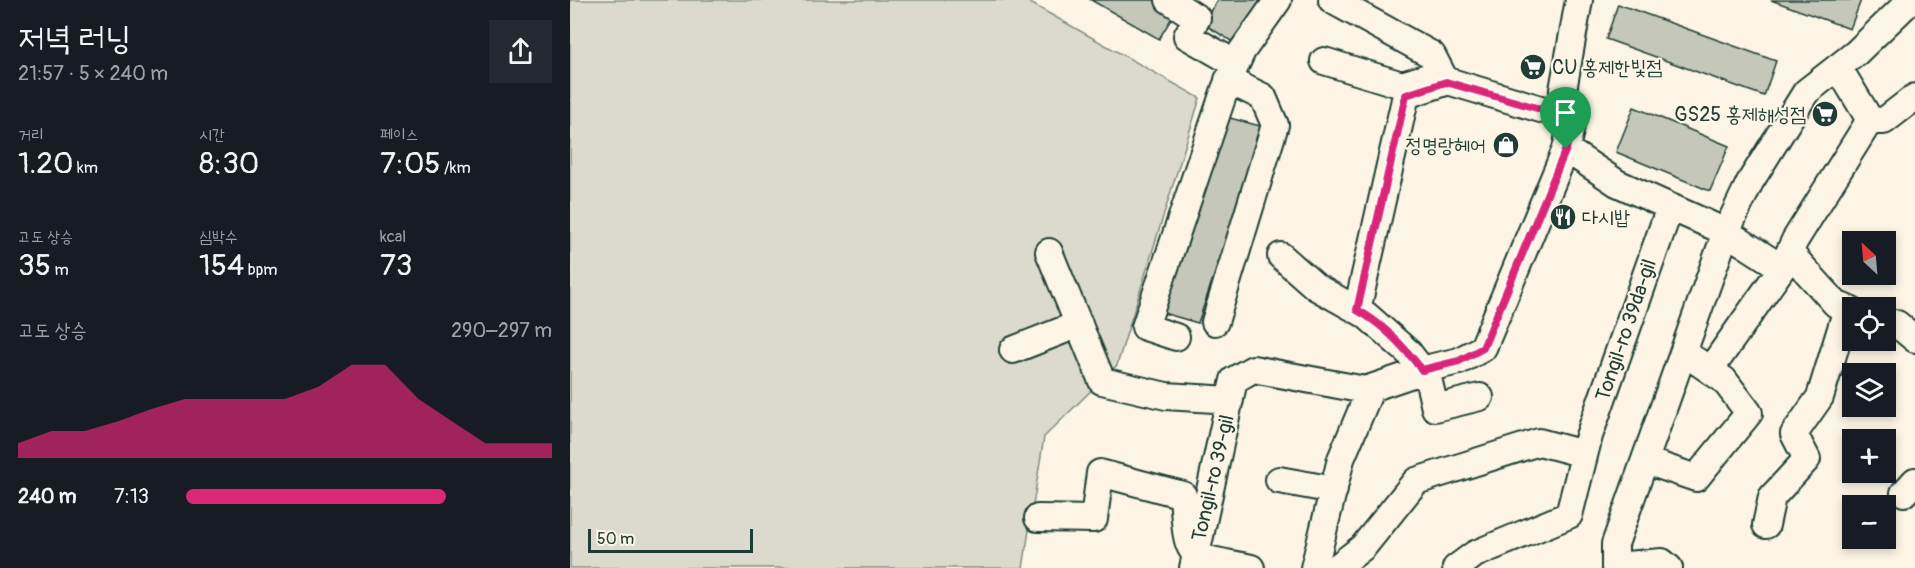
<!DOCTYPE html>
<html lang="ko">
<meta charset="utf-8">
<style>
:root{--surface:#171b24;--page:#242831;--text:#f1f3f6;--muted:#9ea1a6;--accent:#db2777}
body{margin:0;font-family:Pangolin,"Poor Story",sans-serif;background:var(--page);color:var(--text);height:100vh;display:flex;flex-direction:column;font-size:22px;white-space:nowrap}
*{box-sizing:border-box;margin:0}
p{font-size:20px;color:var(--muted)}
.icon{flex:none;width:33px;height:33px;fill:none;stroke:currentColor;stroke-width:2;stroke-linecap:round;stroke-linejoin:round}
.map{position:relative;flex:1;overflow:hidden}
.panel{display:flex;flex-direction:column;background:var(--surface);width:570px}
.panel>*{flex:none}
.needle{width:39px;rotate:334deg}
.tools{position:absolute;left:1272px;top:231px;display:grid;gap:12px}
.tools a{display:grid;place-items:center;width:54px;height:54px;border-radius:0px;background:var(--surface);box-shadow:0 3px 9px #0003;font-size:30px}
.scale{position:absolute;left:18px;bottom:15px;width:165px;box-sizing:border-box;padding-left:6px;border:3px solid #1f3d34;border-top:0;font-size:16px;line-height:21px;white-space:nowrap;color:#1f3d34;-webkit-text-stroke:4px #fcf5e5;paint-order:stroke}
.pin{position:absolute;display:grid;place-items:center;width:51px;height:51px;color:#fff;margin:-62px -26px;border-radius:50% 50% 50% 0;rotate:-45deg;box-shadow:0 0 6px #0007}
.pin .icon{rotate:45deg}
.round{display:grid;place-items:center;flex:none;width:63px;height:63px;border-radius:0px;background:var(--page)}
.summary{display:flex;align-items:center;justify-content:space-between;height:102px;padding:0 18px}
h1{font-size:33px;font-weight:600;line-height:45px}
.stats{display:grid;grid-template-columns:repeat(3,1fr);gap:9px;height:102px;padding:6px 18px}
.stats div{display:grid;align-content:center}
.stats b{font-size:30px;font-weight:600}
.stats small{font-size:16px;font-weight:400}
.stats p{font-size:16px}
.chart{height:168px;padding:12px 18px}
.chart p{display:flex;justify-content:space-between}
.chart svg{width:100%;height:108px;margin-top:6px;fill:var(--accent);opacity:.7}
ul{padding:0 18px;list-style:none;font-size:20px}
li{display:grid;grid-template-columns:96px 72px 1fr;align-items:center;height:45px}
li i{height:15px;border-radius:8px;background:var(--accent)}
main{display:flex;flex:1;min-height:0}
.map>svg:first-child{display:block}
.green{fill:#dcdacc;stroke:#7e8c80;stroke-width:1.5}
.building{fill:#c5c7b9;stroke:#1f3d34;stroke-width:1.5}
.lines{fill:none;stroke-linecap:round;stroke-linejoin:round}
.minor-casing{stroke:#1f3d34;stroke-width:30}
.minor{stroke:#fcf5e5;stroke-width:26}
.route-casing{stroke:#fff;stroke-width:12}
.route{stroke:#db2777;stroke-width:8}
.labels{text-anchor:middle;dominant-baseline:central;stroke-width:4.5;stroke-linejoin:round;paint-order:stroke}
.poi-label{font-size:20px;fill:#1f3d34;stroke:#fcf5e5;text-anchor:start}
.street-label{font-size:20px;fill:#1f3d34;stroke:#fcf5e5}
</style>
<main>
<section class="panel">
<div class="summary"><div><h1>저녁 러닝</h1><p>21:57 · 5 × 240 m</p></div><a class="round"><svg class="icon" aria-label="share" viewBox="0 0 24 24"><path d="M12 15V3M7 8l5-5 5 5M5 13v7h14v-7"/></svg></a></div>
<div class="stats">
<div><p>거리</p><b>1.20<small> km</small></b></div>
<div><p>시간</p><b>8:30</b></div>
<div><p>페이스</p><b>7:05<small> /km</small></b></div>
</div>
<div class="stats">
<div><p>고도 상승</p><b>35<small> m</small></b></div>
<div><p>심박수</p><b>154<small> bpm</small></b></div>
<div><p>kcal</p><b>73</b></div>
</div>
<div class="chart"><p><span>고도 상승</span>290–297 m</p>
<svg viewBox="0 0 160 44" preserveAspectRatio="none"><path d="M0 44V38L10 33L20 33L30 29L40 24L50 20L60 20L70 20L80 20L90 15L100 6L110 6L120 20L130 29L140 38L150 38L160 38V44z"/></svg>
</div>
<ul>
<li><b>240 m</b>7:13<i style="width:71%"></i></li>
</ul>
</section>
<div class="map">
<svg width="1345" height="568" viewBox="0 0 1345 568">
<rect width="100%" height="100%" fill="#fcf5e5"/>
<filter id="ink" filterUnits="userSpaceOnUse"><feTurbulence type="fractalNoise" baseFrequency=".0167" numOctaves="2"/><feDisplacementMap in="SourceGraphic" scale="12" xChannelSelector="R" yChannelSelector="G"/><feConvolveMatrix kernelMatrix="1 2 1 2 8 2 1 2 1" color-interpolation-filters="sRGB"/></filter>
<g filter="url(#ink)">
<path class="green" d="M 0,0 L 455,0 L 630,98 L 547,365 L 474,437 L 453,568 L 0,568 Z"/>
<path class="building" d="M 521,0 L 589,0 L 606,11 L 589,39 Z
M 648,0 L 697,0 L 666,44 L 632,23 Z
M 1201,0 L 1291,0 L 1280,29 Z
M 1048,4 L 1206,61 L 1194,96 L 1036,39 Z
M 1064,107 L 1159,146 L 1140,191 L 1046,152 Z
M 656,117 L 694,127 L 628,323 L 593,313 Z"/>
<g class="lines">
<defs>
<path id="minor" d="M 599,0 L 627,18 L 617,36 L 666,64
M 762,0 L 862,55 L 876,82
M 754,61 L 832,85 L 861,76 L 974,110 L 998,112
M 1300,120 L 1314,121 L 1345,97
M 996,149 L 1047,183 L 1156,232 L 1212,268
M 479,252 L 532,381 L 596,396 L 660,400
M 1220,253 L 1266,304 L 1282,311
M 711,256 L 746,287 L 796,315 L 838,352 L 858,378 L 865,408 L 910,397
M 787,310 L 836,95 L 876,82
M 1316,321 L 1327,324 L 1345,339
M 645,322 L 705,125 L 693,97 L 658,80
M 606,337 L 575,327 L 655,89 L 672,51 L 708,0
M 443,350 L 509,324
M 1140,370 L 1212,268 L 1225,240 L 1300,120 L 1268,67
M 1076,461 L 1126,478 L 1179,413 L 1154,380 L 1125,360
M 709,480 L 764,490
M 1334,493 L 1345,481
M 468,518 L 524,519 L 530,473 L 613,495 C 618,564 615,554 681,568
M 1196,525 L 1202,497 L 1237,459 L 1224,434 L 1250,397 L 1277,309
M 1045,566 L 1092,562 L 1099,568
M 623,568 L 664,380 L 683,369 L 795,390 L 863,367 L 889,361 L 913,348 L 996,149 L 1001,126 L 993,90 L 1009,0
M 744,568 L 771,459 L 801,388
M 766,568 L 793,547 L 846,481 L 969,442 L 1014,454
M 886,568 L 905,554 L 999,515 L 1019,436 L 1100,207
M 1045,568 L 1045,544 L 1156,232 L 1180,182 L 1236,92 L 1286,53 L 1341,0"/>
</defs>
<use href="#minor" class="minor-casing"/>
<use href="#minor" class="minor"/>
</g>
</g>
<g class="lines" filter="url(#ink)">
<defs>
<path id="route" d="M 876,82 L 974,110 L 998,112 L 1001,126 L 996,149 L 913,348 L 889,361 L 852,370 C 835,348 812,323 787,310 L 836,95 Z"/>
</defs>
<use href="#route" class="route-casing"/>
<use href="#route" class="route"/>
</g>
<defs>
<symbol id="supermarket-disc" viewBox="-11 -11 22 22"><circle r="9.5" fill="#1f3d34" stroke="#fcf5e5"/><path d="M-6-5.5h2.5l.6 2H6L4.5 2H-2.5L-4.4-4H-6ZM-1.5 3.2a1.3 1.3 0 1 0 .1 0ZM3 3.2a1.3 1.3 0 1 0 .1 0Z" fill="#fff"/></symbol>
<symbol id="shop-disc" viewBox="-11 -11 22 22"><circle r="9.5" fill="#1f3d34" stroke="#fcf5e5"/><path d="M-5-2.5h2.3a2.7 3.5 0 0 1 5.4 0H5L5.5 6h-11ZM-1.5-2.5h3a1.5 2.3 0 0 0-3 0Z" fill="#fff"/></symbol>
<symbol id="restaurant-disc" viewBox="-11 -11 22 22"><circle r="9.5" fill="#1f3d34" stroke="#fcf5e5"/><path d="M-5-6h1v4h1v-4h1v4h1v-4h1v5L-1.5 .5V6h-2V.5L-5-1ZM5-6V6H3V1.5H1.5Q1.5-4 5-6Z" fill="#fff"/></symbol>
</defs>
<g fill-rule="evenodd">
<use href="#supermarket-disc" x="948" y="52" width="30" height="30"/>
<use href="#supermarket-disc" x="1240" y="99" width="30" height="30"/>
<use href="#shop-disc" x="921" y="130" width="30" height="30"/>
<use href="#restaurant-disc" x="978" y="202" width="30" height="30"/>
</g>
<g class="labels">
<g class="poi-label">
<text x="982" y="67">CU 홍제한빛점</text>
<text x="1236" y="114" text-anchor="end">GS25 홍제해성점</text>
<text x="916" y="145" text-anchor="end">정명랑헤어</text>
<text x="1012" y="217">다시밥</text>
</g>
<g class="street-label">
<text transform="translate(1056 330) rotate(-71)">Tongil-ro 39da-gil</text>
<text transform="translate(643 478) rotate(-77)">Tongil-ro 39-gil</text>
</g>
</g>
</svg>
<div class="tools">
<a><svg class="needle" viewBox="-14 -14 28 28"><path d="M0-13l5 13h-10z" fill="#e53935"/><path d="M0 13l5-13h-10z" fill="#9ea1a6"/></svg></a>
<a><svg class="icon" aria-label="locate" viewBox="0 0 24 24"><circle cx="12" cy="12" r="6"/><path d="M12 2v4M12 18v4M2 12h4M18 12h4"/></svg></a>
<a><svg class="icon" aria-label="layers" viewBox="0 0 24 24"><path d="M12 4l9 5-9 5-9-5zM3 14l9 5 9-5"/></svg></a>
<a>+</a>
<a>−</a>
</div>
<div class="scale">50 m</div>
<div class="pin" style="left:996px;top:149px;background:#1e9e55"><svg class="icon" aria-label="arrive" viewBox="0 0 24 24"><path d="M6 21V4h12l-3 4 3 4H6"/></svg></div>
</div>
</main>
